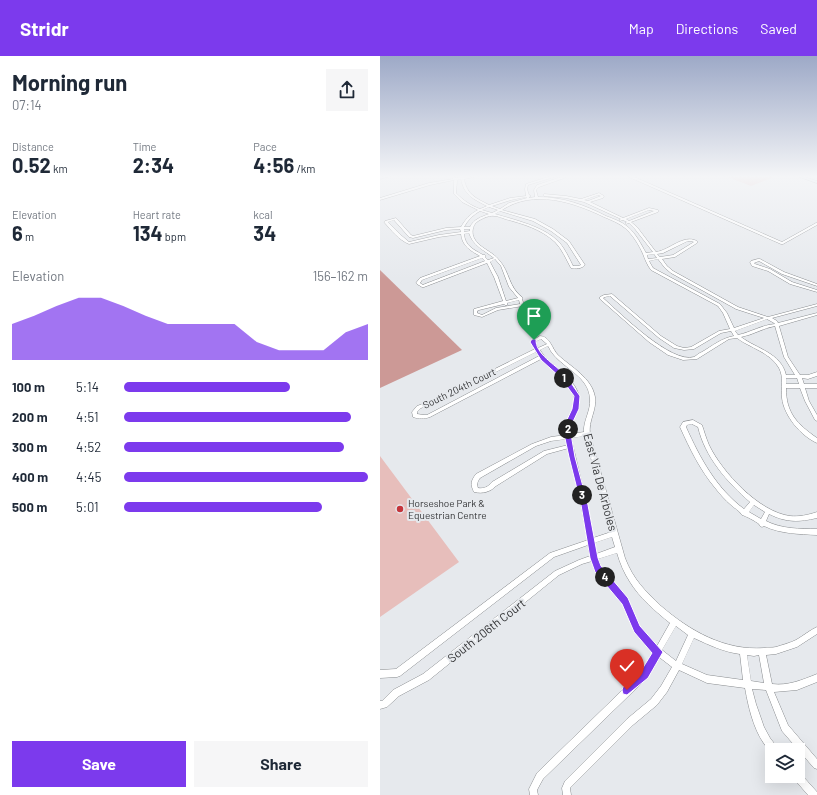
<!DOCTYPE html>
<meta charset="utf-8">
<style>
:root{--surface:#fff;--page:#f6f6f7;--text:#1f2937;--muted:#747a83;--accent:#7c3aed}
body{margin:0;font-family:Barlow,sans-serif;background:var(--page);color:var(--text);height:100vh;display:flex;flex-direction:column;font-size:15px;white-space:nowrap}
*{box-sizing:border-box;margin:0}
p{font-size:13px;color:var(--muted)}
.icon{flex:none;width:22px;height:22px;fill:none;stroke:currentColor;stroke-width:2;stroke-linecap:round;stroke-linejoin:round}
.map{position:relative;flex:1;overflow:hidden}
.drawer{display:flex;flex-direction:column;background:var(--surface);width:380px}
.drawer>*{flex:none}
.tools{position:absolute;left:385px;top:687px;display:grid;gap:8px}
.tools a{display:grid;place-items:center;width:40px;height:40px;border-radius:0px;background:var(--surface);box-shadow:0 4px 16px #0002;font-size:20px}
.pin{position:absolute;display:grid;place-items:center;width:34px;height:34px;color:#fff;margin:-41px -17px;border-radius:50% 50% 50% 0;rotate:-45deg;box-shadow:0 0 4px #0007}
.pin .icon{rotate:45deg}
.km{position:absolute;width:20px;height:20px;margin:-10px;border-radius:50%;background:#222;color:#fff;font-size:11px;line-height:20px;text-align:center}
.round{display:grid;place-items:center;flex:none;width:42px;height:42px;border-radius:0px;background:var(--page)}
.summary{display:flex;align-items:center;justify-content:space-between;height:68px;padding:0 12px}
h1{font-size:22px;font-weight:700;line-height:30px}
.stats{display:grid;grid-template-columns:repeat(3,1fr);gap:6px;height:68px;padding:4px 12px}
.stats div{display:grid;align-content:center}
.stats b{font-size:20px;font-weight:700}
.stats small{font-size:11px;font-weight:400}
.stats p{font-size:11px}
.chart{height:112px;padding:8px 12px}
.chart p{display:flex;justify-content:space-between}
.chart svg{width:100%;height:72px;margin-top:4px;fill:var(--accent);opacity:.7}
.action{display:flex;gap:8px;margin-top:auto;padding:8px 12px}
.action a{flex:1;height:46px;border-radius:0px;background:var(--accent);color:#fff;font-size:16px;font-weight:700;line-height:46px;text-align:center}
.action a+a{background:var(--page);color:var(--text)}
ul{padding:0 12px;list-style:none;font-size:13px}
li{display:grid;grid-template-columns:64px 48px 1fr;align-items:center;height:30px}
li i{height:10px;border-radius:5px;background:var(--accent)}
header{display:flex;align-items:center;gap:24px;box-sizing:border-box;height:56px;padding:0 20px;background:var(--accent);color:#fff}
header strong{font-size:19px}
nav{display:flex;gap:22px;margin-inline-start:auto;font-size:14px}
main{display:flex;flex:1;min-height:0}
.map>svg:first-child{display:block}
.green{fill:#e7bebb}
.water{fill:#cc9996}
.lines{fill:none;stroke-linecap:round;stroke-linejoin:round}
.street-casing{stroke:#898c8f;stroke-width:1}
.secondary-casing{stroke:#898c8f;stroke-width:1}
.street{fill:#fff;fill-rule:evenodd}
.secondary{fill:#d8ebfc;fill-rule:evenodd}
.route{fill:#7c3aed;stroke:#fff}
.poi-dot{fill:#c5353b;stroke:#e6e9ed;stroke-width:1.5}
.labels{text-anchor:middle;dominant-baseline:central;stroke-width:4;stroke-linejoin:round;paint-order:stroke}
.street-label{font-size:10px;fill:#333436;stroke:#e6e9ed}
.poi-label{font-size:10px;fill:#333436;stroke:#e6e9ed;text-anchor:start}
.near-street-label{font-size:12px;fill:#333436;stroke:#e6e9ed}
</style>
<header>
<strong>Stridr</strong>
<nav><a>Map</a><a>Directions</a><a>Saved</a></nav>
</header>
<main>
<section class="drawer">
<div class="summary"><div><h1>Morning run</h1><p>07:14</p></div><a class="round"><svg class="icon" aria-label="share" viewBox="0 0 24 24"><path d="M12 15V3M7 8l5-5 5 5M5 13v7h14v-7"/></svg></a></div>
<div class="stats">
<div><p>Distance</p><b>0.52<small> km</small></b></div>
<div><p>Time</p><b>2:34</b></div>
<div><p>Pace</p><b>4:56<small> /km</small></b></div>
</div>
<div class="stats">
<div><p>Elevation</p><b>6<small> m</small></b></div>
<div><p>Heart rate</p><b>134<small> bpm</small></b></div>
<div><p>kcal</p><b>34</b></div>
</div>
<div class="chart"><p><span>Elevation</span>156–162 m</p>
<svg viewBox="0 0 160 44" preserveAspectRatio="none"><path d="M0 44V22L10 17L20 11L30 6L40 6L50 11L60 17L70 22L80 22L90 22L100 22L110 33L120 38L130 38L140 38L150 27L160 22V44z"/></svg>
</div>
<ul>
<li><b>100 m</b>5:14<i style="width:68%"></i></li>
<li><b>200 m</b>4:51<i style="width:93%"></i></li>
<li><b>300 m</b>4:52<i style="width:90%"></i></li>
<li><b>400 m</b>4:45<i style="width:100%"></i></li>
<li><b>500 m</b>5:01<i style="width:81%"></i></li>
</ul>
<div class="action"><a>Save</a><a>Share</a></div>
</section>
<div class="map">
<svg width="437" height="739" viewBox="0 0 437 739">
<rect width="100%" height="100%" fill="#e6e9ed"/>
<path class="green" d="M 345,120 L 397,120 L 371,130 Z
M 0,400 L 79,506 L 0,561 Z"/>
<path class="water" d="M 0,214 L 82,294 L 0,332 Z"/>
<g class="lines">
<defs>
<path id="street" d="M 72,120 L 74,120 L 76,122 L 81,121 L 81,120 L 83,120 L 84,121 L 94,120 L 94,121 L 84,123 C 87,139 96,142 109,149 L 130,142 L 146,140 L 145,133 L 146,128 L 171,120 L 174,120 L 174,121 L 148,129 L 147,133 L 149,139 L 151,140 L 149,141 L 149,142 L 155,141 L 154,134 L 157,129 L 184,120 L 187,120 L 187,121 L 159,131 L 156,134 L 158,141 C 183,141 205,149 226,160 C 234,163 242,166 248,171 C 256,178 261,188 266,197 L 273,196 L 255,173 L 249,167 L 246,168 L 245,167 L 247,166 L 243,164 L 240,165 L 239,164 L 241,163 L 204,146 L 186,142 L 164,140 L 163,139 L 164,138 L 186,140 L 201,143 L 219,137 L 224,140 L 223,142 L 210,146 L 243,162 L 269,152 L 278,154 L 278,156 L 251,166 L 257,171 L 276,196 C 290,194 303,178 317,185 L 317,187 L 295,201 L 282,203 L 287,210 L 293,215 L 358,251 L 388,261 L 437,248 L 437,250 L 392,262 L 397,265 L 398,267 L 437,257 L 437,259 L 399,270 L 408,301 L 420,319 L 428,319 L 437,316 L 437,320 L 428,323 L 422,322 L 424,328 L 437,328 L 437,332 L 425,332 L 429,345 L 437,359 L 437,365 L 435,364 L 425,345 L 420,332 L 406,332 C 406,357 417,368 437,382 L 437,387 C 421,380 404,360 402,342 C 401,332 404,321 399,312 C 390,296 370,292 357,282 L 349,283 L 317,303 L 303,304 L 288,299 L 269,286 L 220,243 L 220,241 L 224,239 L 232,238 L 281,280 L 297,290 L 304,292 L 311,291 L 339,275 L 350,273 L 343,257 L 338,250 L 271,214 C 267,209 265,203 263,198 C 259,189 253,179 245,172 C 239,167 231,164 224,161 C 193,146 154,133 122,154 L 155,163 L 173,173 L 189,185 L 205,209 C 201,213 196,213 191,212 C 186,203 182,193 175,186 C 161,173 143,168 125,163 C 122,162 118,160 114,160 C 109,159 98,164 95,168 C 92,172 92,178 94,182 C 99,192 112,195 119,204 C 130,216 128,231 143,242 L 142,243 L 144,249 L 143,250 L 118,254 L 102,261 L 94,259 L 94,253 L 123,245 L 114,221 L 107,207 L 44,231 L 42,231 L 37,228 L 36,227 L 40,222 L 100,200 C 91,195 82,190 81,178 L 59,181 L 29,188 C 19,184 11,174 4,166 L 5,165 L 16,162 L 31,179 L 33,180 L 66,172 L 81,171 C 85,164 90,158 98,154 L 82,146 L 74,138 L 74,124 L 50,129 L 0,144 L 0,142 L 49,127 L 73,123 ZM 81,123 C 84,139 93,143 107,150 L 100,153 C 90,149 84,145 76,137 L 77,125 L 77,124 ZM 218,139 L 221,140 L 208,145 L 204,144 ZM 146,141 L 147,142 L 129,147 L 120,153 L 112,150 L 131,144 ZM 109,151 L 118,154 L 112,157 L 102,154 ZM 269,154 L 274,155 L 249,165 L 246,163 ZM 100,155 L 109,158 C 101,161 94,163 90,171 L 84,171 C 88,164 93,159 100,155 ZM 120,155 L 153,165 L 171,175 L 187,187 L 201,209 L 198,210 L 193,210 C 189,202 185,193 179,186 C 163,170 135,164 115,158 ZM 14,164 L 29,181 L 33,182 L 66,174 L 80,173 L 81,176 L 59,179 L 29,186 L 22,180 L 8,166 ZM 84,173 L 90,173 L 90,175 L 84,176 ZM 89,177 C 93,190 104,194 114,202 L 108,204 L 105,201 L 106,200 L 105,199 L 103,199 C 93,193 85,190 84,178 ZM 308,185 L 311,185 L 314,186 L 293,199 L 280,201 L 277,198 L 283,197 ZM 274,198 L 277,202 L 268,203 L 267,199 ZM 102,202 L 105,205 L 45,228 L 43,229 L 40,227 L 42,224 ZM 115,203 L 121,210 L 129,231 L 138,242 L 126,245 L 118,221 L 110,206 ZM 278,203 L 285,212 L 291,217 L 356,253 L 384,262 L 354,272 L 347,257 L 340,248 L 273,212 L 269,205 ZM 230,240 L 279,282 L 294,292 L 304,294 L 314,293 L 341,277 L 351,275 L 354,280 C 342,282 332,290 322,296 C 319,297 316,300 314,301 C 291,308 240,257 223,242 L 225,241 ZM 139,244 L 140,248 L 116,252 L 102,259 L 97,257 L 97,255 L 99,254 L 124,248 L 125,249 L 127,249 L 127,247 ZM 387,263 L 394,267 L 395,268 C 382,269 371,276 358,279 L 355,275 ZM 395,270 L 404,301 L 415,319 L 406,319 C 401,297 377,293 361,281 C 373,279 383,272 395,270 ZM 406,322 L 417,322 L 419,328 L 406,328 Z
M 249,120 L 252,120 L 402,186 L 436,167 L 437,167 L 437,169 L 403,188 L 401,188 L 249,121 Z
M 378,203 L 380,203 L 404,216 L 437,228 L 437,230 L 402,218 L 379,205 L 374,207 L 375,208 L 390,213 L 412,226 L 437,234 L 437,236 L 410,228 L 388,215 L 372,210 L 370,206 L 371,205 Z
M 160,280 C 170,280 172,293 178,299 C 191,311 212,322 215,341 C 217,354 208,365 210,378 L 245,502 C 253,523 265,535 281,550 C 310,575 345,595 384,592 C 388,591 392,592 396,591 C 402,589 410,587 416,584 C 423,580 430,574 437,571 L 437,578 L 417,591 L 396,598 L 386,599 L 392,628 C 408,630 422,624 437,618 L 437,626 L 417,634 L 394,636 L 408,669 L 437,703 L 437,713 L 434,712 L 402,675 L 386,634 L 372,633 L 376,648 L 384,671 L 390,682 L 397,691 L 398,694 L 392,694 L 392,697 C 375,681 369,654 365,632 L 327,627 L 299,614 L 287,636 L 277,649 L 253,669 L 190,732 L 191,739 L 183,739 L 182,732 L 185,725 L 247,663 L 271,643 L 281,630 L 292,611 L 279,601 L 268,621 L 163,723 L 157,734 L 158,739 L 150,739 L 149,733 L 157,717 L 262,615 L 274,596 L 267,591 L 255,575 L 243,547 L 216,515 L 212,505 L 202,508 L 179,519 L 49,624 L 19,640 L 7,651 L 0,653 L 0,645 L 2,645 L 13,634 L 43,618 L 175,515 L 199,504 L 210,500 L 208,489 L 174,501 L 20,620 L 17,621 L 0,622 L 0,614 L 16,613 L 170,497 L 208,484 L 201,449 L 189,392 L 167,398 L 116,430 C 110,436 103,438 94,436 C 90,428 91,425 96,418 L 152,388 L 171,381 L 186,379 C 185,358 203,350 189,328 L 161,303 L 50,361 C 44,363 39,363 33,361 L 32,356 L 37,350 L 48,346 L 155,293 L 151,286 ZM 161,283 L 167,288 L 158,292 L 155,286 ZM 168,290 C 170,293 171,296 173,298 C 185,313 209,321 210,343 C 211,355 203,365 204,376 L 191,378 C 190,368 195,361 198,352 C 205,329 179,315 166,303 L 160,294 ZM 156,296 L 159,300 L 47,359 L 44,359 L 37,358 L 37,356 L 41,352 L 52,348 ZM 205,380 L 231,476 L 213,482 L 207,449 L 191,382 ZM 187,383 L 188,389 L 164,395 L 112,426 C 108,431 104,433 98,432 C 96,428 98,425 100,422 L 156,390 L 171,385 ZM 232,481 L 235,491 L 216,498 L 214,487 ZM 237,497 C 240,507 244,517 250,526 C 259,541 276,556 290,567 L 277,590 L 259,571 L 247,543 L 221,511 L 218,503 ZM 296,570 L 308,579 L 296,605 L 282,594 ZM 314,582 C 329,589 344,596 360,598 L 363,624 L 327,619 L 302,608 ZM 367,599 L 374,600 L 379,599 L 384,627 L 371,625 Z
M 313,364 L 322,369 C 324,375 326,382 329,389 C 342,416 379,456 410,460 C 419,461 428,459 437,456 L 437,462 C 419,466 407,467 389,458 L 386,465 C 402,473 420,473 437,473 L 437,479 C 419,478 401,478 384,470 L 382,471 L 380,470 L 379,468 C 375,465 366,460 362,459 C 359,454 354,452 351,449 C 345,444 340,438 336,433 C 320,414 310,393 300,371 L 303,366 ZM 312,368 L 318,371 C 325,401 347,426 370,446 L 364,453 C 336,432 320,402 306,371 L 307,369 ZM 374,449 L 385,456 L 381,463 L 369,456 Z
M 418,716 L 420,717 L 437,736 L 437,739 L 428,739 L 414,723 L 413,720 L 418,720 Z"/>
<path id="secondary" d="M 5,120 L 11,120 L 0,123 L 0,121 Z
M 417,120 L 422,120 L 437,125 L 437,127 Z"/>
</defs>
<use href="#street" class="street-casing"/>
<use href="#secondary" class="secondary-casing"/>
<use href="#street" class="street"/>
<use href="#secondary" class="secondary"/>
</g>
<linearGradient id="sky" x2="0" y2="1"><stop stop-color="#9da9c7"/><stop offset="0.54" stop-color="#f4f5f7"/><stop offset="1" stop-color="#f4f5f7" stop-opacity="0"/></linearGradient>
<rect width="437" height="223" fill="url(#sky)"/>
<path class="route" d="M 152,283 L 156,283 C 155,298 175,308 185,319 C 190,325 195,333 200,340 L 199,353 L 191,370 L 191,378 L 195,401 L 208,449 L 218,502 L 221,510 L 248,542 L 260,570 L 283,596 L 268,622 L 247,639 L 243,638 L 242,634 L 243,631 L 261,615 L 272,597 L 254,576 L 242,548 L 215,516 L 210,502 L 201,449 L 189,401 L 184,378 L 184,370 L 192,353 L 194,340 L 180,321 L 161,304 L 150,286 Z"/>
<circle class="poi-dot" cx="20" cy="453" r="4"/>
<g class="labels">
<g class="street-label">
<text transform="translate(79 332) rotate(-26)">South 204th Court</text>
</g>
<g class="poi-label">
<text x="28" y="447">Horseshoe Park &amp;<tspan x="28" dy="12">Equestrian Centre</tspan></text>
</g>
<g class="near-street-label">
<text transform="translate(221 426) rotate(75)">East Via De Arboles</text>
<text transform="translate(106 574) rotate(-38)">South 206th Court</text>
</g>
</g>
</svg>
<div class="tools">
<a><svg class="icon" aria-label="layers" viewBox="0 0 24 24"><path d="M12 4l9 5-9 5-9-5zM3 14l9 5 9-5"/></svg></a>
</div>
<div class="pin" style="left:154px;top:284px;background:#1e9e55"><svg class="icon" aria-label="arrive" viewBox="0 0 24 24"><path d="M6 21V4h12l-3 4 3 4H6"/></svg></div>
<div class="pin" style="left:247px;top:634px;background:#d93025"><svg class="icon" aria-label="check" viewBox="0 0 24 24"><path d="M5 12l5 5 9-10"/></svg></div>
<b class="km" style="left:184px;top:322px">1</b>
<b class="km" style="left:188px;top:373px">2</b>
<b class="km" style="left:202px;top:439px">3</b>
<b class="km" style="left:225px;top:521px">4</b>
</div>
</main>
